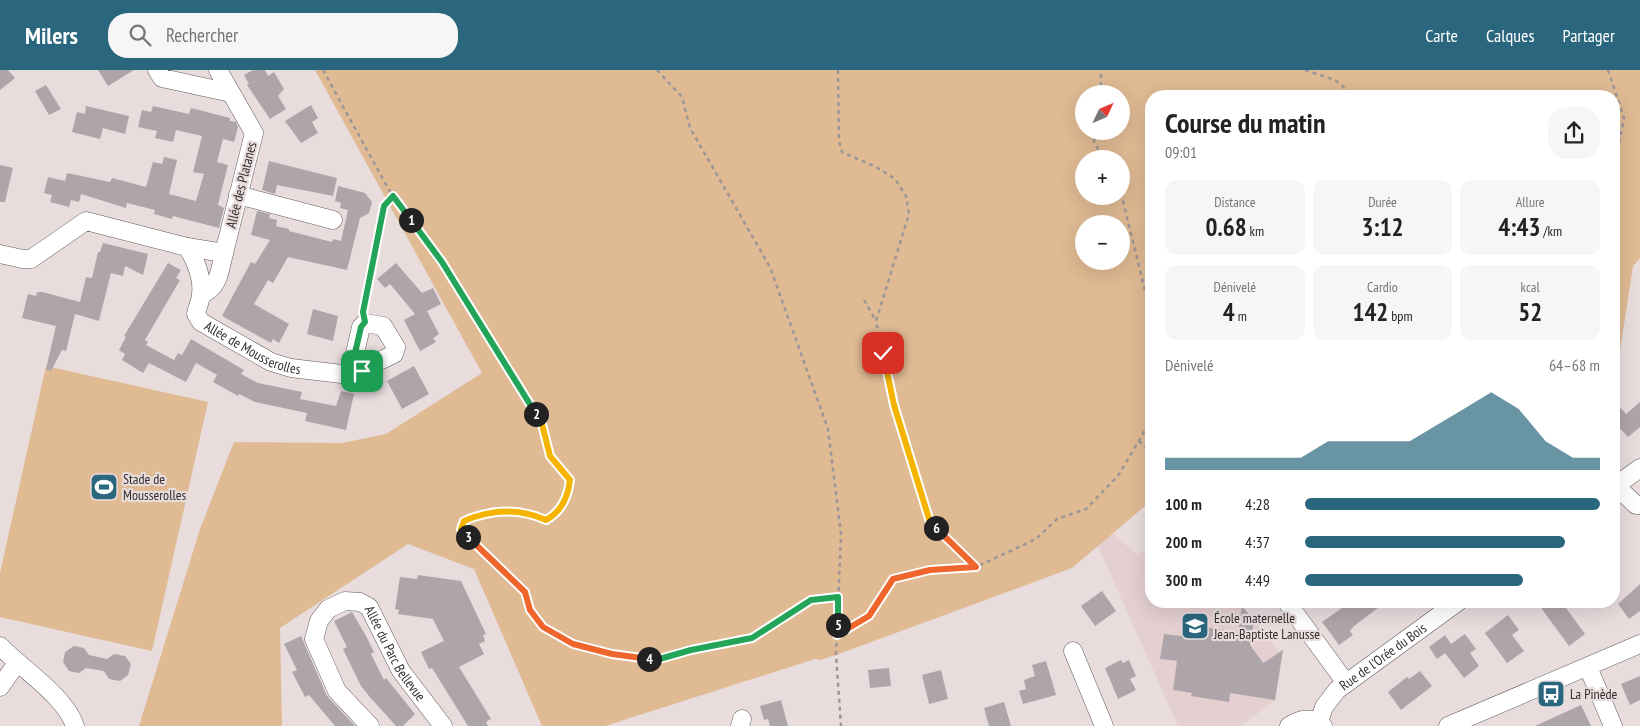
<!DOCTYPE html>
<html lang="fr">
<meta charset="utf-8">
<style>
:root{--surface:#fff;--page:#f6f6f6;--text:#222;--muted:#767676;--accent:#2a677e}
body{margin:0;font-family:"PT Sans Narrow",sans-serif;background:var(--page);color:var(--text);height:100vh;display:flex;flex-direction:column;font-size:19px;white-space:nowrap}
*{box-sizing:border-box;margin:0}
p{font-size:16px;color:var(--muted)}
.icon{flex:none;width:28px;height:28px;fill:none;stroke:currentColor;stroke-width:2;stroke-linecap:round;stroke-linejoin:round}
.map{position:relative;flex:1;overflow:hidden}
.details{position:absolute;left:1145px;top:20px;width:475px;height:518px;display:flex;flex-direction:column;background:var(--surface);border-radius:20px;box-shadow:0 5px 20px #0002}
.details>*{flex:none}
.needle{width:32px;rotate:46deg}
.fabs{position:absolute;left:1075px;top:15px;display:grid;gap:10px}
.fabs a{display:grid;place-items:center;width:55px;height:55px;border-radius:50%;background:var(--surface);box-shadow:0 5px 20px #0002;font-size:25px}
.pin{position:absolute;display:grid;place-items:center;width:42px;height:42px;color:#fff;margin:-21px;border-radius:10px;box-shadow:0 2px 8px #0006}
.km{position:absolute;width:25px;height:25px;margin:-12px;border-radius:50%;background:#222;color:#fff;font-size:14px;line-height:25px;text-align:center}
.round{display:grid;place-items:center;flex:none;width:52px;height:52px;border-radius:20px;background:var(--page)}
.head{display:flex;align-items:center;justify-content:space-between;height:85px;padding:0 20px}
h1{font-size:28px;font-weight:700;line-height:38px}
.stats{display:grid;grid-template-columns:repeat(3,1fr);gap:8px;height:85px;padding:5px 20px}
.stats div{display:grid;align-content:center;border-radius:12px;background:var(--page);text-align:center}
.stats b{font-size:25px;font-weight:700}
.stats small{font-size:14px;font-weight:400}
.stats p{font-size:14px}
.chart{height:140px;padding:10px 20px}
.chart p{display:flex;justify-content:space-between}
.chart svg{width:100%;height:90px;margin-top:5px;fill:var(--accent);opacity:.7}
ul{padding:0 20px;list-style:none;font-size:16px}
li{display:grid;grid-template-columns:80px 60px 1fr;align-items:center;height:38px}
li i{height:12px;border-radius:6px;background:var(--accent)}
header{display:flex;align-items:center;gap:30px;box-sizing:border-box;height:70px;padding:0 25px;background:var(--accent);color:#fff}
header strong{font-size:24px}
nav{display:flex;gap:28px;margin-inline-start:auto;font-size:18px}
.search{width:350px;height:45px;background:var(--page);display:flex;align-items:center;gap:12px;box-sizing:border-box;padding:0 18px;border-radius:20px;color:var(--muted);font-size:19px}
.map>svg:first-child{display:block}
.built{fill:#e4cfd1}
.green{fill:#dfba93;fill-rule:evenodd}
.building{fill:#aea5aa}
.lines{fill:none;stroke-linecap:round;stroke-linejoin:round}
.street-casing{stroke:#63595a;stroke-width:19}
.path{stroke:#9e9596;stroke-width:2.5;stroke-dasharray:4 4;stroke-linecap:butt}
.street{stroke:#fff;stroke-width:18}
.split-1-casing{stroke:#fff;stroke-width:10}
.split-2-casing{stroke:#fff;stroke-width:10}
.split-3-casing{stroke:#fff;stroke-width:10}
.split-4-casing{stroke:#fff;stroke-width:10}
.split-5-casing{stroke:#fff;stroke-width:10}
.split-6-casing{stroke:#fff;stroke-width:10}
.split-7-casing{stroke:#fff;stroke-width:10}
.split-1{stroke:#22a559;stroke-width:6}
.split-2{stroke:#22a559;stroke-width:6}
.split-3{stroke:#f5b400;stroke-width:6}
.split-4{stroke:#f0652b;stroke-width:6}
.split-5{stroke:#22a559;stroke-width:6}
.split-6{stroke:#f0652b;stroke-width:6}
.split-7{stroke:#f5b400;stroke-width:6}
.labels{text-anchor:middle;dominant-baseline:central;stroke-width:4.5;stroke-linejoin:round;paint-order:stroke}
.street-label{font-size:14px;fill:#332f2f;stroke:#e8dcdd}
.poi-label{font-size:14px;fill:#332f2f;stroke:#e8dcdd;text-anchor:start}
</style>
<header>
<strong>Milers</strong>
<div class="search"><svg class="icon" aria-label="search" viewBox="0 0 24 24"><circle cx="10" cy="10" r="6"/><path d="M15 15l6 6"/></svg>Rechercher</div>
<nav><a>Carte</a><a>Calques</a><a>Partager</a></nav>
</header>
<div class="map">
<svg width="1640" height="656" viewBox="0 0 1640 656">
<rect width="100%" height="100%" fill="#e8dcdd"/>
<path class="built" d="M 1113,463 L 1136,484 L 1151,478 L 1151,531 L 1238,531 L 1279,582 L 1283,580 L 1275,630 L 1241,656 L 1178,656 L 1098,476 Z"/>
<path class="green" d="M 315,0 L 1640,0 L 1640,188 L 1633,196 L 1617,300 L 1614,303 L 1614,26 L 1151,26 L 1151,431 L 1072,498 L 836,585 L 820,590 L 815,589 L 605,656 L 542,656 L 474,499 L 408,474 L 280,558 L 282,656 L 139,656 L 200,459 L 234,372 L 342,373 L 386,364 L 482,303 ZM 1084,24 L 1121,24 L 1121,61 L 1084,61 ZM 1084,89 L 1121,89 L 1121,126 L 1084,126 ZM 1084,154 L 1121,154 L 1121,191 L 1084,191 Z
M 46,296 L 208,332 L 152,581 L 0,547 L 0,503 Z"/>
<path class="building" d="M 0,0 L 8,0 L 15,8 L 0,20 Z
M 98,0 L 134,0 L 108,16 Z
M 253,0 L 265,0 L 268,6 L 274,2 L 284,19 L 278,26 L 286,39 L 270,49 L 247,15 L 249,14 L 244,5 Z
M 46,15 L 61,39 L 49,45 L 35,21 Z
M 311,35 L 318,48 L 312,52 L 318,63 L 301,73 L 285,51 Z
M 86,36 L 129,46 L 125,64 L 103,58 L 100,69 L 72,62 L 77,42 L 85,44 Z
M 153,36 L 189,44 L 191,38 L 199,40 L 230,48 L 230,51 L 236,52 L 238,57 L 234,72 L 223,69 L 217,92 L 228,95 L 218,135 L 224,138 L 219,158 L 173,146 L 172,149 L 154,144 L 155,140 L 127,133 L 126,138 L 81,124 L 79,132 L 71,130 L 69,137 L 50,132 L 52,125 L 44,123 L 48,107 L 65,111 L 67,103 L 110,112 L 112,108 L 146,117 L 153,92 L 162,94 L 164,87 L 177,90 L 169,124 L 196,131 L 204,104 L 193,102 L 202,66 L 176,60 L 173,72 L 155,68 L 157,61 L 138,57 L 142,40 L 151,42 Z
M 269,91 L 337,108 L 333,126 L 277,115 L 275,124 L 262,120 Z
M 0,95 L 13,98 L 5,132 L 0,132 Z
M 338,116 L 365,123 L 372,132 L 369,143 L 360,148 L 347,200 L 288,187 L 273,213 L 268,210 L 254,234 L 289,254 L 279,273 L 273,269 L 271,273 L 222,246 L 251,192 L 255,194 L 270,170 L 251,165 L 257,141 L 270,144 L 269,148 L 277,150 L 276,156 L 289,159 L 289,161 L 332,172 L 333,169 L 341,171 L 348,140 L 340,138 L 341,133 L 335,131 Z
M 103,173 L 148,184 L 143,205 L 125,196 L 123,206 L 111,203 L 99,251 L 75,244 L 66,281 L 62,280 L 51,301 L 46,299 L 56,256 L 22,248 L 28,224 L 36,226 L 37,222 L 42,222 L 80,232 L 86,207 L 92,208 L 98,182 L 100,182 Z
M 168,193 L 181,200 L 176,208 L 180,210 L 145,270 L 148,272 L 146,275 L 174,290 L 178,283 L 182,285 L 191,269 L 244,300 L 241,304 L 258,313 L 302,322 L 300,329 L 336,336 L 341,321 L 354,324 L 346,360 L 305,351 L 307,343 L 255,332 L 239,324 L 238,326 L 213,312 L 217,305 L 196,293 L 186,312 L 149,293 L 143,303 L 122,290 L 125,284 L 119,280 L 126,267 L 124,266 Z
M 396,193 L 422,223 L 433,218 L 441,234 L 427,241 L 439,264 L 433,268 L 436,272 L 420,281 L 404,250 L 415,244 L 390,214 L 385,218 L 377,209 Z
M 313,239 L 338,246 L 333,271 L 307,264 Z
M 414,296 L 429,324 L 402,339 L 387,311 Z
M 1640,332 L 1640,357 L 1628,367 L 1614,352 L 1614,344 L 1621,338 L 1626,344 Z
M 418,505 L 461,511 L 486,564 L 483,565 L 485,571 L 479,574 L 484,584 L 459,597 L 491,649 L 486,652 L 488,656 L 468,656 L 432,598 L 429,599 L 421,582 L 444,571 L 433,549 L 398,544 L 399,540 L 395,539 L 400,507 L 417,509 Z
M 1640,514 L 1640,541 L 1629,549 L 1618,534 Z
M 1102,521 L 1116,541 L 1095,556 L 1081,536 Z
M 1352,531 L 1387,531 L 1354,556 L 1350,561 L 1353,565 L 1339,575 L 1322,552 Z
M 1536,531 L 1561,531 L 1585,564 L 1569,576 Z
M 1242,536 L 1254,551 L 1250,575 L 1263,593 L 1283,580 L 1275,630 L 1230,623 L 1229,632 L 1191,626 L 1192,623 L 1173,620 L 1177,591 L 1160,589 L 1164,564 L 1181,566 L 1183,554 L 1238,562 Z
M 352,542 L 366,566 L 374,582 L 371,584 L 384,610 L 386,608 L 415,644 L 403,656 L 396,656 L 369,626 L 361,616 L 343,579 L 347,577 L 334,551 Z
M 1508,545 L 1519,560 L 1512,565 L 1524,581 L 1507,593 L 1485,563 Z
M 1465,564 L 1476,579 L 1470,583 L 1479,596 L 1464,608 L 1445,583 L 1437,589 L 1429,577 L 1445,565 L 1451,574 Z
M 301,566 L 327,626 L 355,656 L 335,656 L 309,625 L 305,627 L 292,602 L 297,600 L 284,574 Z
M 74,576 L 84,578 L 89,585 L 107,589 L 114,584 L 125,586 L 131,594 L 128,605 L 120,611 L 109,609 L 104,601 L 86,598 L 79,603 L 69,601 L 63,592 L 65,582 Z
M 1121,590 L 1123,593 L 1129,590 L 1136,606 L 1130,609 L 1136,620 L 1118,629 L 1105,598 Z
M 1046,591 L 1056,625 L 1023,634 L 1019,621 L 1026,619 L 1024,610 L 1035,606 L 1032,595 Z
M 889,598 L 891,616 L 870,618 L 868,600 Z
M 941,600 L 948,629 L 929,634 L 922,605 Z
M 1420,601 L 1432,616 L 1401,640 L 1388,622 L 1407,607 L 1409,609 Z
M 1640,606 L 1640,630 L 1630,635 L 1621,614 Z
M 781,630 L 788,656 L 770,656 L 768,649 L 764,650 L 760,636 Z
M 1004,632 L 1011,656 L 989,656 L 984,638 Z
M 1581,635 L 1591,656 L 1535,656 Z"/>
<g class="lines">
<defs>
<g id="street">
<path d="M 157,0 L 162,8 L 231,23"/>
<path d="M 218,0 L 254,63 L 224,183"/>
<path d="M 238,125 L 333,150"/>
<path d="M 187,177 L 224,183 C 220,199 219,218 202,224"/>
<path id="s1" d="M 0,184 L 23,189 L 31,189 L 86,151 L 187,177 C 195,189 203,208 201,224 C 201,231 197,237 196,244 L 201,252 L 271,292 L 291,298 L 350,305 L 394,284 L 396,277 L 383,256 L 365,253 L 361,257 L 350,305"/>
<path d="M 1616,416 L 1636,435 L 1640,435"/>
<path d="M 1614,417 L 1640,398"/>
<path d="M 1286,531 L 1346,613"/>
<path d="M 0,576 C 22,599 65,626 75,656"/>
<path d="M 1073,581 L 1104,656"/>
<path d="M 1588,597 L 1613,656"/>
<path d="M 0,617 L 17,593"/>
<path id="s2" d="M 1319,652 L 1324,637 L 1337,620 L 1459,531"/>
<path id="s3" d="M 370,656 L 337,621 L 314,569 L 319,551 L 328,539 L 345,531 L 360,532 L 369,537 L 401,601 L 443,656"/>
<path d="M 740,656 L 742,649"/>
<path d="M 1289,656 C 1300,648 1312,647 1323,656"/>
<path d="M 1448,656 L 1640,574"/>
</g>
</defs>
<use href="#street" class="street-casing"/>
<path class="path" d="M 323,0 L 389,120 L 442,193 L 542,354 L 550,386 L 570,411 C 568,427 561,442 547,450 C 519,438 492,439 464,451 L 461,459 L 525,523 L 530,539 L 543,557 L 573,574 L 612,584 L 656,589 L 691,580 L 752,568 L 811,530 L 838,527
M 657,0 L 682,27 L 690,58 L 770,197 L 828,359 L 841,464 L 836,585 L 841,656
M 838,0 L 839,71 L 842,82 L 876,97 L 895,109 L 906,126 L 909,144 L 876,251 L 894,335 L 930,452 L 976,497
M 1305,0 L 1335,10 L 1354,26
M 1608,0 L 1624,48 L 1614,100
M 1101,24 L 1101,0
M 1096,61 L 1094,72 L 1104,89
M 1121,123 L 1151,245
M 864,230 L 876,251
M 364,236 L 384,136 L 393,126
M 1139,371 L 1151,383
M 838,564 L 869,546 L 893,509 L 930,500 L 976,497 L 1036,469 L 1057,449 L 1086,439 L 1118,406 L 1151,350"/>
<use href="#street" class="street"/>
</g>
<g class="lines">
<defs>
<path id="split-1" d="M 362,301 L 350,305 L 361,257 L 365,252 L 363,242 L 384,136 L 393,126 L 411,150"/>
<path id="split-2" d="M 411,150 L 442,192 L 536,344"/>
<path id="split-3" d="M 468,467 L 461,459 L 464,451 C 492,439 519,438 546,450 C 561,442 568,427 570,410 L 550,386 L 542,354 L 536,344"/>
<path id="split-4" d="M 468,467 L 525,522 L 530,540 L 543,557 L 573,574 L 612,584 L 649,589"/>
<path id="split-5" d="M 649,589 L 656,590 L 691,580 L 752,568 L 811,530 L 838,527 L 838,555"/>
<path id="split-6" d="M 838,555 L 837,565 L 869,546 L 893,509 L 930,500 L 976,497 L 936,458"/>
<path id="split-7" d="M 883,283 L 894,335 L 930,452 L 936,458"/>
</defs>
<use href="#split-1" class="split-1-casing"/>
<use href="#split-2" class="split-2-casing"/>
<use href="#split-3" class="split-3-casing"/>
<use href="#split-4" class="split-4-casing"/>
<use href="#split-5" class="split-5-casing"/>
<use href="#split-6" class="split-6-casing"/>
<use href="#split-7" class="split-7-casing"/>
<use href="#split-1" class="split-1"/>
<use href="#split-2" class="split-2"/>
<use href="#split-3" class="split-3"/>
<use href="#split-4" class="split-4"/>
<use href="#split-5" class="split-5"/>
<use href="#split-6" class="split-6"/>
<use href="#split-7" class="split-7"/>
</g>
<defs>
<symbol id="stadium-square" viewBox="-11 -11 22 22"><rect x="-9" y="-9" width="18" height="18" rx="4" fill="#2a677e" stroke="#e8dcdd"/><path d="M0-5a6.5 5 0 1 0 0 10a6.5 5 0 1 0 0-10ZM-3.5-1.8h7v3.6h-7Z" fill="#fff"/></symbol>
<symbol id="school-square" viewBox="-11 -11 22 22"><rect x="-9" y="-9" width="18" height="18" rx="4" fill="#2a677e" stroke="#e8dcdd"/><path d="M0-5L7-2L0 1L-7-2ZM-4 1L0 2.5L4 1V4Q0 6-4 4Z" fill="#fff"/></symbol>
<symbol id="bus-square" viewBox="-11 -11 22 22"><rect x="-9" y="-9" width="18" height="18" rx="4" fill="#2a677e" stroke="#e8dcdd"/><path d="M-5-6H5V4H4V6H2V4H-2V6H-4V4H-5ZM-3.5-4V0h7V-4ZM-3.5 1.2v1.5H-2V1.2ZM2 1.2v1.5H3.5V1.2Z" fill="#fff"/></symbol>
</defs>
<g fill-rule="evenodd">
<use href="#stadium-square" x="88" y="401" width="32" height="32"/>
<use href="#school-square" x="1179" y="540" width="32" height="32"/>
<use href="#bus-square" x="1535" y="608" width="32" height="32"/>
</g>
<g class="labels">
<g class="street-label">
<text transform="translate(241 115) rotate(-76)">Allée des Platanes</text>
<text stroke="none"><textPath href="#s1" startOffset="341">Allée de Mousserolles</textPath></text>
<text stroke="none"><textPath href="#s3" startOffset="236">Allée du Parc Bellevue</textPath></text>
<text stroke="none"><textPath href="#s2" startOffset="94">Rue de l'Orée du Bois</textPath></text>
</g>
<g class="poi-label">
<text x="123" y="409">Stade de<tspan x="123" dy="16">Mousserolles</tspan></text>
<text x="1214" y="548">École maternelle<tspan x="1214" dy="16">Jean-Baptiste Lanusse</tspan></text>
<text x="1570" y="624">La Pinède</text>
</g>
</g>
</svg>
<div class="fabs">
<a><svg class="needle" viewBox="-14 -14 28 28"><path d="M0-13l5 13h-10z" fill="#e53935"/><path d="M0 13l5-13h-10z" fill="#767676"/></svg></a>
<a>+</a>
<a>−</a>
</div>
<div class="pin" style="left:362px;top:301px;background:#1e9e55"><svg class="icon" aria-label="arrive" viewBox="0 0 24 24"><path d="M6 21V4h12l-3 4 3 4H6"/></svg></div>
<div class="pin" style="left:883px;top:283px;background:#d93025"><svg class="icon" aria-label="check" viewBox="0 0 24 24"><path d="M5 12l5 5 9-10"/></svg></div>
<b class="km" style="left:411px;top:150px">1</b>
<b class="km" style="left:536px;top:344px">2</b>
<b class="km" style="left:468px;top:467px">3</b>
<b class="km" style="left:649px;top:589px">4</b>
<b class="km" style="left:838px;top:555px">5</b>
<b class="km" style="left:936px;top:458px">6</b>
<section class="details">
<div class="head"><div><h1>Course du matin</h1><p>09:01</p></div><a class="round"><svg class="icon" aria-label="share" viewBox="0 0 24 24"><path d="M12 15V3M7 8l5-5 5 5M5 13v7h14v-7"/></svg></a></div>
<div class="stats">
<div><p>Distance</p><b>0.68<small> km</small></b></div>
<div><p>Durée</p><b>3:12</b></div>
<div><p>Allure</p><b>4:43<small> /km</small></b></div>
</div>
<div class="stats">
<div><p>Dénivelé</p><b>4<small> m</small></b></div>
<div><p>Cardio</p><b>142<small> bpm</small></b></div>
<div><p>kcal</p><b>52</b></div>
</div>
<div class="chart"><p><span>Dénivelé</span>64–68 m</p>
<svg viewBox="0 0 160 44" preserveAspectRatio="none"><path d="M0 44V38L10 38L20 38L30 38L40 38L50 38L60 30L70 30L80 30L90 30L100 22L110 14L120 6L130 14L140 30L150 38L160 38V44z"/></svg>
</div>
<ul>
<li><b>100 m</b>4:28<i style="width:100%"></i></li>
<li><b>200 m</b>4:37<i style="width:88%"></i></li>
<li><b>300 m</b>4:49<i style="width:74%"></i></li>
</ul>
</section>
</div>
